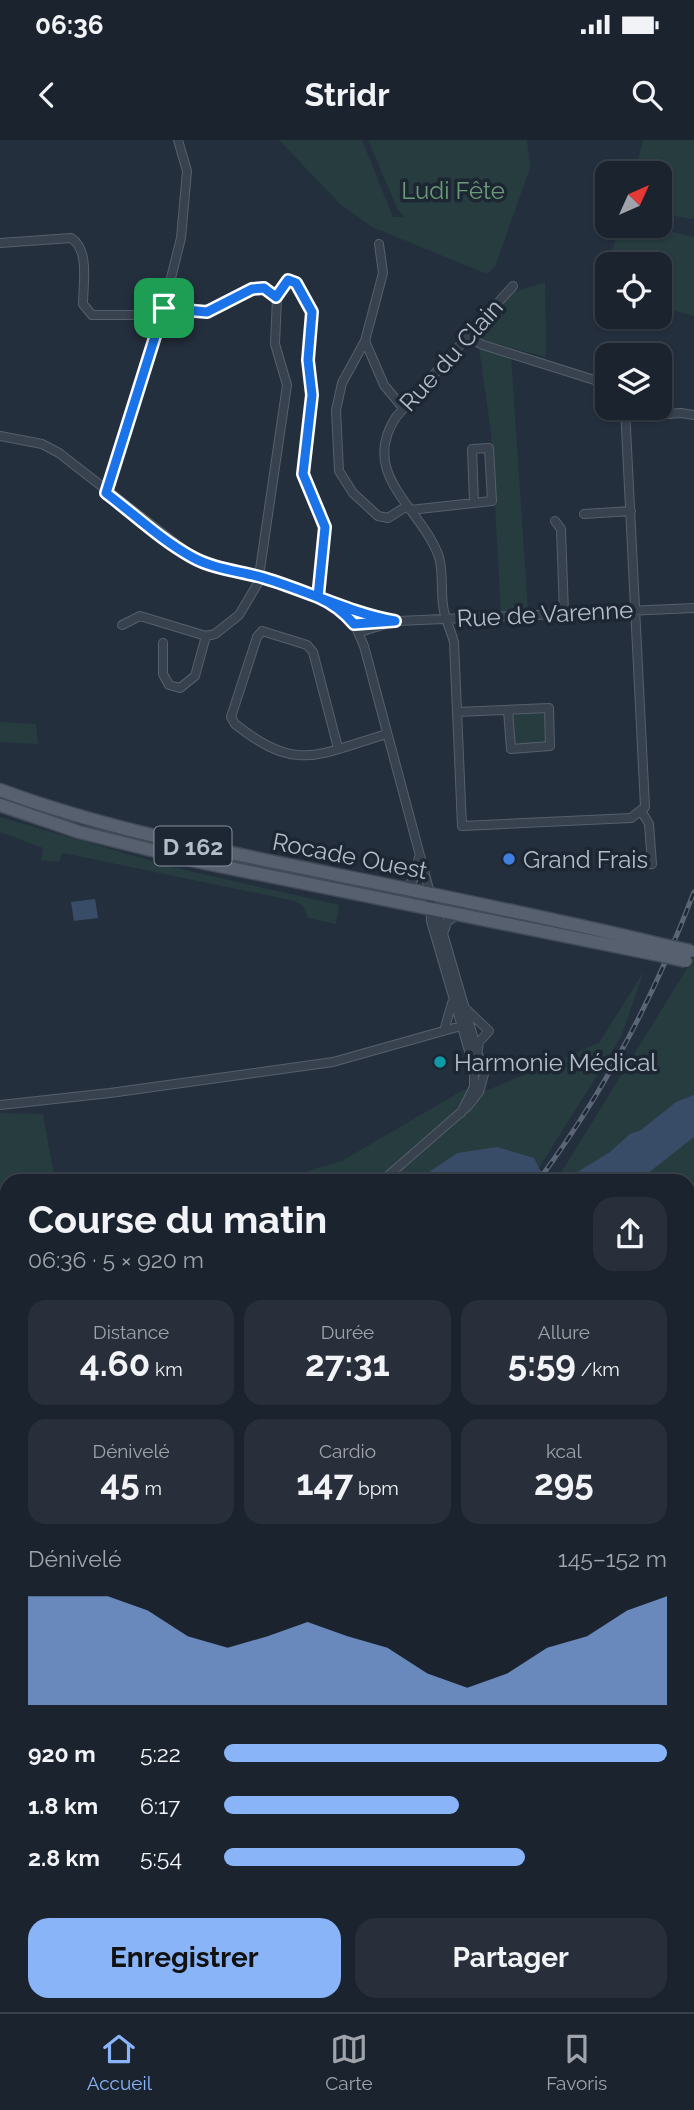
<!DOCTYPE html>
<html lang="fr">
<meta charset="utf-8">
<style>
:root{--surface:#1b232e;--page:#282f3a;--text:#f1f3f6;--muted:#a0a4aa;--line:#39404a;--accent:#8ab4f8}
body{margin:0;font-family:Raleway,sans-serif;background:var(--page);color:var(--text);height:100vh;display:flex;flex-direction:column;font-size:26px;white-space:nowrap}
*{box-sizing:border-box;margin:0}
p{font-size:23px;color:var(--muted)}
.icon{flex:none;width:38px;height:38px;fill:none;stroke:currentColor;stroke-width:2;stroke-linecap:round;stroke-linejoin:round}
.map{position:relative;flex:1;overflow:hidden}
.panel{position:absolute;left:0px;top:1034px;width:695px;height:838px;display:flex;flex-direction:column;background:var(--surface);border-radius:21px 21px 0 0;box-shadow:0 2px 5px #0004,0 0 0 2px var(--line)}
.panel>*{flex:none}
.needle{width:46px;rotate:45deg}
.buttons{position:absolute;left:595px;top:21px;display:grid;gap:14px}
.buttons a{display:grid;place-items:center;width:77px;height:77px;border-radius:14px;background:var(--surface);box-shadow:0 2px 5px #0004,0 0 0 2px var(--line);font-size:35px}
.pin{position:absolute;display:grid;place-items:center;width:60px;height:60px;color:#fff;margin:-30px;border-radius:14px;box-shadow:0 4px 10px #0006}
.round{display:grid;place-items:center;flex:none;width:74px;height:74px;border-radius:21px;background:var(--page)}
.overview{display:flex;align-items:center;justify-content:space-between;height:119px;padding:0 28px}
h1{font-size:38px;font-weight:700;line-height:52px}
.figures{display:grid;grid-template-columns:repeat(3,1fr);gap:10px;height:119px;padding:7px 28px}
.figures div{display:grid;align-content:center;border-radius:18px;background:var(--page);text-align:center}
.figures b{font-size:35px;font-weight:700}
.figures small{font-size:19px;font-weight:400}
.figures p{font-size:19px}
.chart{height:196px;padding:14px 28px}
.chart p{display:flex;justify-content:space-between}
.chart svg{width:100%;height:126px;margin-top:7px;fill:var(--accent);opacity:.7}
.cta{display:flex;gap:14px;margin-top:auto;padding:14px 28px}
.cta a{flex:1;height:80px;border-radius:21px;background:var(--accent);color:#111;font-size:28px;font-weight:700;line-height:80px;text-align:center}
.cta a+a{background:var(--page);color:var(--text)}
ul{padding:0 28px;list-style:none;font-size:23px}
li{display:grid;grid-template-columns:112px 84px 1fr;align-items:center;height:52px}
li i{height:18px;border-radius:9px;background:var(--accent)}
.status{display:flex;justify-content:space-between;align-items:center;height:49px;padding:0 35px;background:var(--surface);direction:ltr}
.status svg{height:19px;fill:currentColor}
header{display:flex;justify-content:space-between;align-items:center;height:91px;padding:0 28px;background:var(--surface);font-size:32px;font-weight:700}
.tab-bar{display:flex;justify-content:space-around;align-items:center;height:98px;border-top:2px solid var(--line);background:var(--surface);font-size:19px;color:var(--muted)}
.tab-bar a{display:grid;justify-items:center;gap:4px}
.tab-bar .active{color:var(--accent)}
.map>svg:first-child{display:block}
.green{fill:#263c3f}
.water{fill:#394c67}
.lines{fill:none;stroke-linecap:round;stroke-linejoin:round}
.stream{stroke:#394c67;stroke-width:2.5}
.minor-casing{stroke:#565f6c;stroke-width:10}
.tertiary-casing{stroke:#565f6c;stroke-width:12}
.primary-casing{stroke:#414a57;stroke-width:15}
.minor{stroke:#38414e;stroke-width:8}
.tertiary{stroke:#38414e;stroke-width:10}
.primary{stroke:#56606e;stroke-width:12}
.rail-casing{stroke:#5a6575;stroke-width:5}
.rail{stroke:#1d2633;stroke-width:2.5;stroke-dasharray:8;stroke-linecap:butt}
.primary-bridge-casing{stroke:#414a57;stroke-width:15;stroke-linecap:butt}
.primary-bridge{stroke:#56606e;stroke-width:12}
.route-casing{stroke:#fff;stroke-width:14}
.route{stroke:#1a73e8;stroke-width:9}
.shop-dot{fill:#3f7fe0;stroke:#1d2633;stroke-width:2.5}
.culture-dot{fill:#0f9aa8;stroke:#1d2633;stroke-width:2.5}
.labels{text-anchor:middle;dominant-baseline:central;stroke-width:7;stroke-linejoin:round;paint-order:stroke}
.shield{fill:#1d2633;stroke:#878f9c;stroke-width:2}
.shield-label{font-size:23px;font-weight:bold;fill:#b4bcc9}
.park-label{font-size:24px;fill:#6b9a76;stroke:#1d2633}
.street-label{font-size:24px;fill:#b4bcc9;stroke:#1d2633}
.poi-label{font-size:24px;fill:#b4bcc9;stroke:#1d2633;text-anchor:start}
</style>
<div class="status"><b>06:36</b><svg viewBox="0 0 49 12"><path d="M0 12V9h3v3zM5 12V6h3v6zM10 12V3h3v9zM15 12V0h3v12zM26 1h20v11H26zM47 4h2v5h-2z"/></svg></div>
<header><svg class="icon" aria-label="back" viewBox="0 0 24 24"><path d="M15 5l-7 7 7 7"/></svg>Stridr<svg class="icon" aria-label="search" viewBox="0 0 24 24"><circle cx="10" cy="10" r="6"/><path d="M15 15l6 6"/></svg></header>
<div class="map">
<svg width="694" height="1872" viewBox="0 0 694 1872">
<rect width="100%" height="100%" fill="#242f3e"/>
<path class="green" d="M 279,0 L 362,0 L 393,77 L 404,77 L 397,68 L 368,0 L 527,0 L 530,28 L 495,127 L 487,134 L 372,87 L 340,64 Z
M 643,0 L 694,0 L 694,79 L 661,74 L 660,33 L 635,33 Z
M 620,86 L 648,86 L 694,97 L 694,176 L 660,167 L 660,124 L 608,124 Z
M 545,142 L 546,217 L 474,198 L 514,152 Z
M 479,207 L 511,216 L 528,470 L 501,473 L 491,293 Z
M 546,571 L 548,604 L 514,606 L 512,573 Z
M 0,582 L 36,584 L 38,604 L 0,602 Z
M 0,677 L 172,727 L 339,765 L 336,784 L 308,778 L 303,766 L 295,761 L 63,713 L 59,722 L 41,720 L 43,708 L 0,692 Z
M 694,812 L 694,1427 L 688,1433 L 688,1041 L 556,1041 L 686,830 Z
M 644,831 L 621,897 L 539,1028 L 447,1041 L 275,1041 L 342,1021 L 463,950 L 488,950 L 599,903 Z
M 0,973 L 43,974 L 55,1041 L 7,1041 L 7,1225 L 0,1227 Z
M 0,1320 L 7,1321 L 7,1431 L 0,1435 Z
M 688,1527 L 694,1537 L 694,1724 L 688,1728 Z"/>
<path class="water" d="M 95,759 L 98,778 L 74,781 L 71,762 Z
M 694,955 L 694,997 L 638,1041 L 563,1041 L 610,1012 L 630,994 L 641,990 L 676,962 Z
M 497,1007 L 534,1018 L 540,1030 L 554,1041 L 416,1041 L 457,1013 Z"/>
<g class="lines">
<path class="stream" d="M 688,1262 L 694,1258
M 0,1436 L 7,1432
M 0,1556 L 7,1556
M 688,1774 L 694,1770"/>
<defs>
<path id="minor" d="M 0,103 L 71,98 C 90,110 83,144 83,164 L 92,175 L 162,175
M 379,104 L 383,133 L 365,201 L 384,245 L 403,268
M 513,146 L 396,277 C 358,335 422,368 439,417 C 444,435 440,454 444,471 C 446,481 451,491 454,502 L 462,686 L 631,678 L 645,667 L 625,268
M 276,157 L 287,141 L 293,141 L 312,172 L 308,220 L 311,255 L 303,334 L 321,371 L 325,387 L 318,457
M 467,197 L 483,205 L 607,244
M 365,201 L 342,243 L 336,270 L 339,331 L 353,353 L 378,376 L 388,378 L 407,366
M 660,248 L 662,274
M 626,277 L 681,273 L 694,275
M 0,296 L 42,304 L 59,313 L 194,418 L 265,438 L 318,457 L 338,468 L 354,483 L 364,506 L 430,753 L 431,781 L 474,928 L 474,947 L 461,973
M 106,353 L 161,178 L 181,98 L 187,31 L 178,0
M 410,370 L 492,361 L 489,308 L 472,309 L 474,362
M 584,374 L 631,371
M 555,381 L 561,389 L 564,473
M 335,463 L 375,478
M 354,483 L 694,468
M 122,485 L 140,476 L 206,496 L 215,494 L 239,475 L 258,443 L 287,245 L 275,204 L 277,158 C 258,132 230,164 208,172 C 195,176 178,171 164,168
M 360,492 L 389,483
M 163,503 L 163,534 L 169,545 L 180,548 L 195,536 L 206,496
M 457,572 L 549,568 L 550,606 L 511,609 L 508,570
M 338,608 L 313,512 L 307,505 L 262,491 L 257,497 L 231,577 L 235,584 C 298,634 318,614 387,594
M 637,725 L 652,724 L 649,684 L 642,672
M 406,748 L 413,740 L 419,717
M 443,794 L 447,782 L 458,774
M 466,869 L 489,891 L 479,902 L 478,909
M 444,891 L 452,863
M 0,965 L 110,953 L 333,922 L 461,886 L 470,888
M 382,1041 L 468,966 L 479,952 L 484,934 L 439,780 L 433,769
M 0,1234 L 7,1232
M 0,1444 L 7,1440
M 0,1579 L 7,1578
M 0,1645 L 7,1642
M 688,1735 L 694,1731
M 688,1856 L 694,1855
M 464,1866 L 472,1872
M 619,1872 L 647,1866"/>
<path id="tertiary" d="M 688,1493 L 694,1489
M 367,1872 L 391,1866"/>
<path id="primary" d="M 0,650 C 108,690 221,711 333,734 C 442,756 551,778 659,804
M 0,665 L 79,692 L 200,722 L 654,814"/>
</defs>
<use href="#minor" class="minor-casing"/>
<use href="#tertiary" class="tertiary-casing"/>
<use href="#primary" class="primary-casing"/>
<use href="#minor" class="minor"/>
<use href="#tertiary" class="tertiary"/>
<use href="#primary" class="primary"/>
<defs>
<path id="rail" d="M 538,1041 C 604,953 655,855 694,752
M 0,1472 L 7,1468"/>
</defs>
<use href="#rail" class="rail-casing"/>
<use href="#rail" class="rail"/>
<defs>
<path id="primary-bridge" d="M 659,804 L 691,811
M 654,814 L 686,821"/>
</defs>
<use href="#primary-bridge" class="primary-bridge-casing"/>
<use href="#primary-bridge" class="primary-bridge"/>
</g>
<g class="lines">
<defs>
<path id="route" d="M 164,168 L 106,353 C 134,374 161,400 192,417 C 213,429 240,431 264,438 C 308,451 350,473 395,481 L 354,484 C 344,472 332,463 318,457 L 325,387 L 303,334 L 312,255 L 308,220 L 312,172 L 296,143 L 288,140 L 276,157 L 264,148 L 252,149 L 207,172 L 164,168"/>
</defs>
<use href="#route" class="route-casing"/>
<use href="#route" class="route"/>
</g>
<circle class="shop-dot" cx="509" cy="719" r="7"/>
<circle class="culture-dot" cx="440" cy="922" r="7"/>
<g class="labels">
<rect class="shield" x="154.5" y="686.5" width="77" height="39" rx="5"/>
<g class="shield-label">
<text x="193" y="706">D 162</text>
</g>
<g class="park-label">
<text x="453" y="50">Ludi Fête</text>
</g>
<g class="street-label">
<text transform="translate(451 215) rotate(-48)">Rue du Clain</text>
<text transform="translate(545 474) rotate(-3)">Rue de Varenne</text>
<text transform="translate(350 716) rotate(11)">Rocade Ouest</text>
</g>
<g class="poi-label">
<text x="523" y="719">Grand Frais</text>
<text x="454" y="922">Harmonie Médical</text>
</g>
</g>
</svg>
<div class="buttons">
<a><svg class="needle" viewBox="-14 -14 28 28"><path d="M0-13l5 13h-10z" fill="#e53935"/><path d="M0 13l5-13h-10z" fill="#a0a4aa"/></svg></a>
<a><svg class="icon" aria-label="locate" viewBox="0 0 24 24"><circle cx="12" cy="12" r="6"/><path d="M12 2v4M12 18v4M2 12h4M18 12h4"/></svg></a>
<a><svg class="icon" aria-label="layers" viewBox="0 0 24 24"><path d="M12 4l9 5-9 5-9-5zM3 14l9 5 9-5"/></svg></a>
</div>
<div class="pin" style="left:164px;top:168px;background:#1e9e55"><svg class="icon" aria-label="arrive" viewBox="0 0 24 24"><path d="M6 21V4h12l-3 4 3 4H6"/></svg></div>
<section class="panel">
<div class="overview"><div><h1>Course du matin</h1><p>06:36 · 5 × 920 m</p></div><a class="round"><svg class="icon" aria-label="share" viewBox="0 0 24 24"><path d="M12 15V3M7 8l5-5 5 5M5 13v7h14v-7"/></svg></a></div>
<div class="figures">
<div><p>Distance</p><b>4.60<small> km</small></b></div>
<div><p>Durée</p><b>27:31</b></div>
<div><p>Allure</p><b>5:59<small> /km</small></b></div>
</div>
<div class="figures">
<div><p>Dénivelé</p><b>45<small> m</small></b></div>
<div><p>Cardio</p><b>147<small> bpm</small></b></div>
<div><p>kcal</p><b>295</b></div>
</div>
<div class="chart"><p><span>Dénivelé</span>145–152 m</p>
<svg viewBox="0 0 160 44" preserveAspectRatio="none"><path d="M0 44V6L10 6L20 6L30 11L40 20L50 24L60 20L70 15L80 20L90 24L100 33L110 38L120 33L130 24L140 20L150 11L160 6V44z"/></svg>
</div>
<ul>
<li><b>920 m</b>5:22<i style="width:100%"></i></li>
<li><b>1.8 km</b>6:17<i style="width:53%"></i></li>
<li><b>2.8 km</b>5:54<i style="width:68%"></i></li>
</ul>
<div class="cta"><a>Enregistrer</a><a>Partager</a></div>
</section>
</div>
<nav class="tab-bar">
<a class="active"><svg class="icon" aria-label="home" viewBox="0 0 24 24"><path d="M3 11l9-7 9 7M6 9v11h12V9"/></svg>Accueil</a>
<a><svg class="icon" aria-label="map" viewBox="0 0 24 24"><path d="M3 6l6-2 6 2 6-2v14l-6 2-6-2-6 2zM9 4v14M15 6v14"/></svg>Carte</a>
<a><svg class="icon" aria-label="saved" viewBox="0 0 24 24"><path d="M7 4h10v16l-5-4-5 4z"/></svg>Favoris</a>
</nav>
